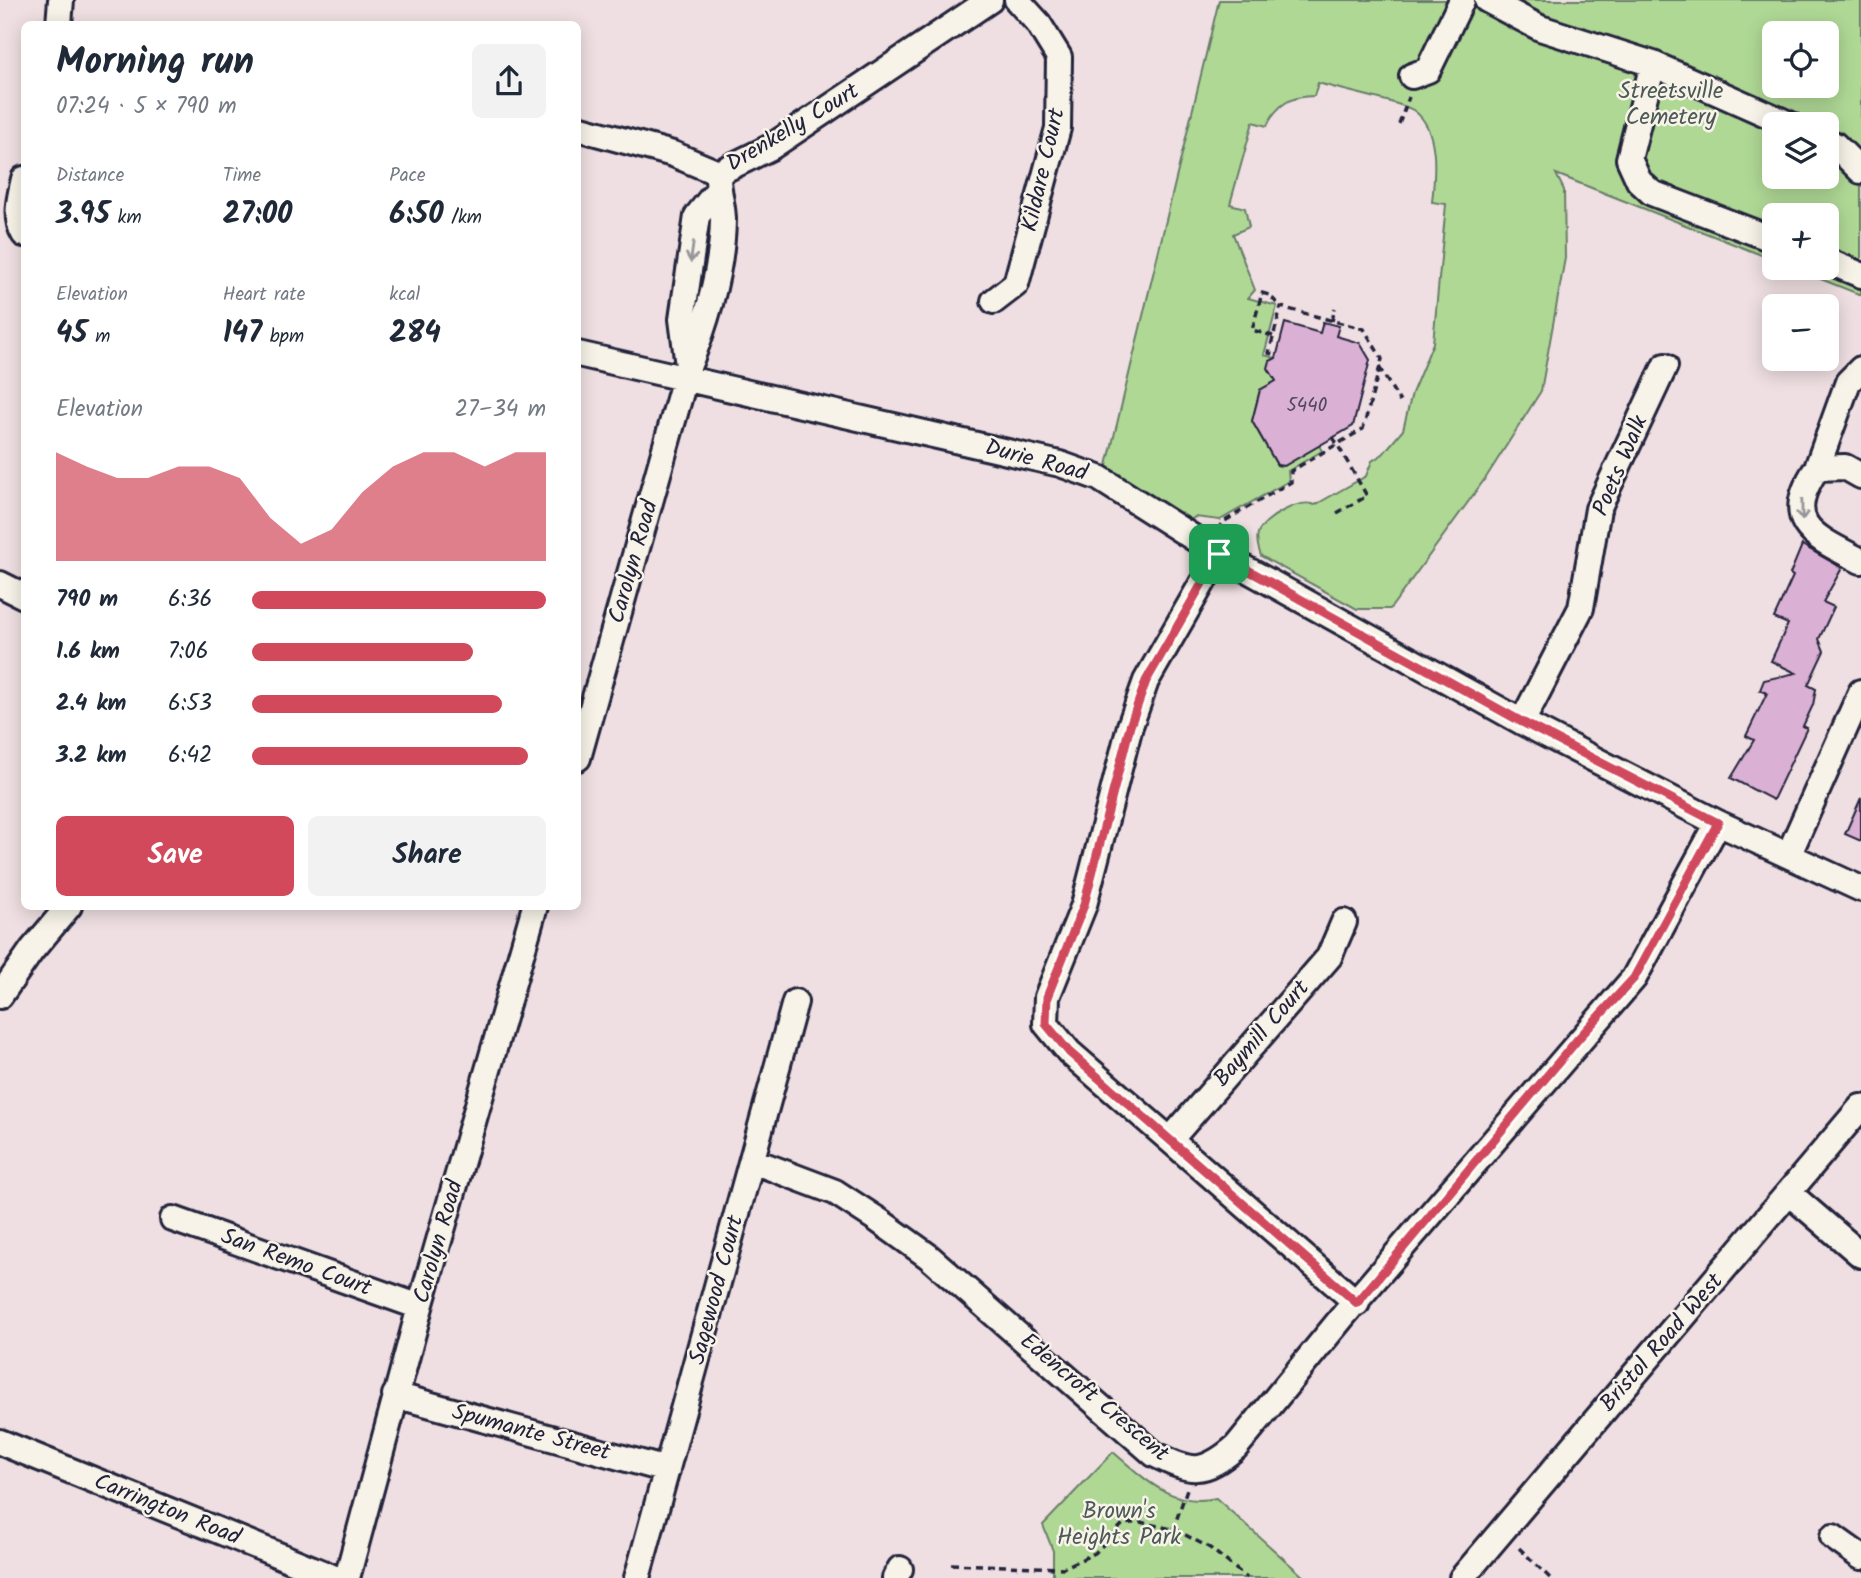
<!DOCTYPE html>
<meta charset="utf-8">
<style>
:root{--surface:#fff;--page:#f2f2f3;--text:#1f2937;--muted:#747a83;--accent:#d1495b}
body{margin:0;font-family:Kalam,sans-serif;background:var(--page);color:var(--text);height:100vh;display:flex;flex-direction:column;font-size:26px;white-space:nowrap}
*{box-sizing:border-box;margin:0}
p{font-size:23px;color:var(--muted)}
.icon{flex:none;width:38px;height:38px;fill:none;stroke:currentColor;stroke-width:2;stroke-linecap:round;stroke-linejoin:round}
.map{position:relative;flex:1;overflow:hidden}
.sheet{position:absolute;left:21px;top:21px;width:560px;height:889px;display:flex;flex-direction:column;background:var(--surface);border-radius:10px;box-shadow:0 4px 18px #0003}
.sheet>*{flex:none}
.fabs{position:absolute;left:1762px;top:21px;display:grid;gap:14px}
.fabs a{display:grid;place-items:center;width:77px;height:77px;border-radius:10px;background:var(--surface);box-shadow:0 4px 18px #0003;font-size:35px}
.pin{position:absolute;display:grid;place-items:center;width:60px;height:60px;color:#fff;margin:-30px;border-radius:14px;box-shadow:0 4px 10px #0006}
.round{display:grid;place-items:center;flex:none;width:74px;height:74px;border-radius:10px;background:var(--page)}
.headline{display:flex;align-items:center;justify-content:space-between;height:119px;padding:0 35px}
h1{font-size:38px;font-weight:800;line-height:52px}
.metrics{display:grid;grid-template-columns:repeat(3,1fr);gap:10px;height:119px;padding:7px 35px}
.metrics div{display:grid;align-content:center}
.metrics b{font-size:30px;font-weight:800}
.metrics small{font-size:19px;font-weight:400}
.metrics p{font-size:19px}
.chart{height:196px;padding:14px 35px}
.chart p{display:flex;justify-content:space-between}
.chart svg{width:100%;height:126px;margin-top:7px;fill:var(--accent);opacity:.7}
.primary-button{display:flex;gap:14px;margin-top:auto;padding:14px 35px}
.primary-button a{flex:1;height:80px;border-radius:10px;background:var(--accent);color:#fff;font-size:28px;font-weight:800;line-height:80px;text-align:center}
.primary-button a+a{background:var(--page);color:var(--text)}
ul{padding:0 35px;list-style:none;font-size:23px}
li{display:grid;grid-template-columns:112px 84px 1fr;align-items:center;height:52px}
li i{height:18px;border-radius:9px;background:var(--accent)}
.map>svg:first-child{display:block}
.green{fill:#afd895;stroke:#687d68;stroke-width:2;fill-rule:evenodd}
.building{fill:#dbb0d5;stroke:#22223b;stroke-width:2}
.lines{fill:none;stroke-linecap:round;stroke-linejoin:round}
.minor-casing{stroke:#22223b;stroke-width:30}
.path{stroke:#22223b;stroke-width:3.5;stroke-dasharray:7 5;stroke-linecap:butt}
.minor{stroke:#f7f3e8;stroke-width:24}
.oneway{stroke:#97959a}
.route-casing{stroke:#fff;stroke-width:14}
.route{stroke:#d1495b;stroke-width:9}
.labels{text-anchor:middle;dominant-baseline:central;stroke-width:5;stroke-linejoin:round;paint-order:stroke}
.number-label{font-size:19px;fill:#504662}
.park-label{font-size:23px;fill:#4c5956;stroke:#f7f3e8}
.street-label{font-size:23px;fill:#22223b;stroke:#f7f3e8}
</style>
<div class="map">
<svg width="1861" height="1578" viewBox="0 0 1861 1578">
<rect width="100%" height="100%" fill="#efdfe2"/>
<filter id="ink" filterUnits="userSpaceOnUse"><feTurbulence type="fractalNoise" baseFrequency=".0143" numOctaves="2"/><feDisplacementMap in="SourceGraphic" scale="14" xChannelSelector="R" yChannelSelector="G"/><feConvolveMatrix kernelMatrix="1 2 1 2 8 2 1 2 1" color-interpolation-filters="sRGB"/></filter>
<g filter="url(#ink)">
<path class="green" d="M 1219,0 L 1861,0 L 1861,295 L 1793,268 L 1827,268 L 1827,215 L 1774,215 L 1774,260 L 1556,174 L 1564,190 L 1565,258 L 1541,391 L 1487,476 L 1390,609 L 1357,609 L 1261,556 C 1258,548 1256,541 1258,533 C 1264,518 1300,498 1315,505 L 1366,476 L 1372,461 L 1383,454 L 1403,430 L 1412,393 L 1433,343 L 1446,204 L 1432,202 C 1435,175 1440,128 1413,110 C 1400,102 1337,89 1318,83 L 1314,96 C 1291,96 1277,104 1267,126 L 1253,122 L 1230,204 L 1245,208 L 1249,227 L 1233,234 L 1255,290 L 1248,298 L 1277,306 L 1264,355 L 1276,358 L 1280,379 L 1260,390 L 1252,421 L 1277,465 L 1284,466 L 1319,445 L 1322,451 L 1288,471 L 1289,481 L 1220,520 L 1195,517 L 1190,520 L 1104,478 ZM 1774,33 L 1827,33 L 1827,86 L 1774,86 ZM 1774,124 L 1827,124 L 1827,177 L 1774,177 Z
M 1113,1452 C 1145,1479 1172,1508 1216,1498 L 1305,1578 L 1053,1578 L 1053,1551 L 1043,1525 Z"/>
<path class="building" d="M 1323,322 L 1339,326 L 1336,336 L 1360,343 L 1370,360 L 1353,426 L 1284,466 L 1277,465 L 1252,421 L 1260,390 L 1276,381 L 1268,368 L 1270,361 L 1276,358 L 1285,323 L 1320,333 Z
M 1802,545 L 1842,568 L 1823,602 L 1834,607 L 1819,639 L 1824,651 L 1808,685 L 1816,689 L 1813,705 L 1803,726 L 1807,728 L 1773,800 L 1731,778 L 1754,740 L 1746,736 L 1767,693 L 1760,690 L 1764,680 L 1796,673 L 1771,661 L 1788,624 L 1774,618 L 1793,576 L 1790,574 Z
M 1861,798 L 1861,841 L 1845,834 Z"/>
<g class="lines">
<defs>
<path id="minor" d="M 1487,0 L 1540,28 L 1653,64 L 1789,124
M 59,24 L 61,0
M 1653,64 L 1629,159 L 1639,181 L 1652,193 L 1774,240
M 1412,76 L 1428,70 L 1462,0
M 578,128 L 673,154 L 718,173 L 771,147 L 990,0
M 1827,141 L 1835,145 L 1861,171
M 24,179 C 20,197 14,217 24,234
M 1827,261 L 1861,275
M 994,301 L 1016,284 L 1058,128 L 1059,57 L 1038,23 L 1017,0
M 578,354 L 1060,464 L 1099,478 L 1219,554 L 1522,722 L 1718,823 L 1861,889
M 688,366 L 682,319 L 697,216 L 717,191
M 1817,468 L 1848,382 L 1861,369
M 1861,476 L 1845,467 L 1817,468 C 1779,524 1815,537 1861,561
M 1219,554 L 1146,681 L 1130,726 L 1084,905 L 1047,997 L 1046,1024 L 1069,1052 L 1357,1303
M 0,584 L 24,596
M 1522,722 L 1581,608 L 1598,509 L 1665,366
M 578,758 L 688,367 C 707,321 722,271 723,220 C 723,204 717,190 718,173
M 1789,854 L 1861,692
M 0,996 L 32,950 L 69,906
M 1170,1140 L 1329,957 L 1344,922
M 753,1161 L 835,1192 L 878,1220 L 928,1256 L 1154,1454 C 1192,1473 1203,1475 1236,1447 L 1344,1315 L 1634,978 L 1718,823
M 1790,1194 L 1861,1255
M 173,1219 L 420,1307
M 395,1395 L 667,1470
M 0,1442 L 335,1578
M 1833,1537 L 1861,1557
M 347,1578 L 420,1307 L 535,906
M 637,1578 L 795,1002
M 895,1578 L 900,1569
M 1462,1578 L 1861,1107"/>
</defs>
<use href="#minor" class="minor-casing"/>
<path class="path" d="M 1399,124 L 1409,97
M 1332,321 L 1335,308
M 1273,336 L 1252,330 L 1262,293 L 1269,295 L 1281,307
M 1379,367 L 1400,402
M 1333,437 L 1367,496 L 1337,513
M 1218,530 L 1223,522 L 1291,482 L 1291,471 L 1363,429 L 1382,359 L 1364,329 L 1281,307 L 1269,353 L 1277,355
M 1173,1530 L 1187,1489
M 1519,1548 L 1550,1578
M 951,1564 L 1063,1568 L 1095,1553 L 1123,1524 L 1140,1522 L 1176,1530 L 1210,1548 L 1247,1578"/>
<use href="#minor" class="minor"/>
</g>
<defs><path id="oneway-shaft" d="M-6 0H5M1.5-3L5.5 0L1.5 3" fill="none" stroke-width="1.6" stroke-linecap="round" stroke-linejoin="round" transform="scale(1.75)"/></defs>
<g class="oneway">
<use href="#oneway-shaft" transform="translate(692 252) rotate(98)"/>
<use href="#oneway-shaft" transform="translate(1802 510) rotate(89)"/>
</g>
</g>
<g class="lines" filter="url(#ink)">
<defs>
<path id="route" d="M 1219,554 L 1522,722 L 1718,823 L 1634,978 L 1578,1039 L 1357,1303 L 1069,1052 L 1046,1024 L 1047,997 L 1084,905 L 1130,726 L 1146,681 Z"/>
</defs>
<use href="#route" class="route-casing"/>
<use href="#route" class="route"/>
</g>
<g class="labels">
<g class="number-label">
<text x="1307" y="406">5440</text>
</g>
<g class="park-label">
<text x="1671" y="92">Streetsville<tspan x="1671" dy="26">Cemetery</tspan></text>
<text x="1119" y="1512">Brown's<tspan x="1119" dy="26">Heights Park</tspan></text>
</g>
<g class="street-label">
<text transform="translate(793 128) rotate(-31)">Drenkelly Court</text>
<text transform="translate(1044 170) rotate(-77)">Kildare Court</text>
<text transform="translate(1036 461) rotate(15)">Durie Road</text>
<text transform="translate(1621 466) rotate(-67)">Poets Walk</text>
<text transform="translate(634 562) rotate(-74)">Carolyn Road</text>
<text transform="translate(1262 1034) rotate(-49)">Baymill Court</text>
<text transform="translate(439 1242) rotate(-74)">Carolyn Road</text>
<text transform="translate(296 1263) rotate(20)">San Remo Court</text>
<text transform="translate(717 1290) rotate(-75)">Sagewood Court</text>
<text transform="translate(1662 1343) rotate(-49)">Bristol Road West</text>
<text transform="translate(1094 1398) rotate(40)">Edencroft Crescent</text>
<text transform="translate(531 1433) rotate(15)">Spumante Street</text>
<text transform="translate(167 1510) rotate(22)">Carrington Road</text>
</g>
</g>
</svg>
<div class="fabs">
<a><svg class="icon" aria-label="locate" viewBox="0 0 24 24"><circle cx="12" cy="12" r="6"/><path d="M12 2v4M12 18v4M2 12h4M18 12h4"/></svg></a>
<a><svg class="icon" aria-label="layers" viewBox="0 0 24 24"><path d="M12 4l9 5-9 5-9-5zM3 14l9 5 9-5"/></svg></a>
<a>+</a>
<a>−</a>
</div>
<div class="pin" style="left:1219px;top:554px;background:#1e9e55"><svg class="icon" aria-label="arrive" viewBox="0 0 24 24"><path d="M6 21V4h12l-3 4 3 4H6"/></svg></div>
<section class="sheet">
<div class="headline"><div><h1>Morning run</h1><p>07:24 · 5 × 790 m</p></div><a class="round"><svg class="icon" aria-label="share" viewBox="0 0 24 24"><path d="M12 15V3M7 8l5-5 5 5M5 13v7h14v-7"/></svg></a></div>
<div class="metrics">
<div><p>Distance</p><b>3.95<small> km</small></b></div>
<div><p>Time</p><b>27:00</b></div>
<div><p>Pace</p><b>6:50<small> /km</small></b></div>
</div>
<div class="metrics">
<div><p>Elevation</p><b>45<small> m</small></b></div>
<div><p>Heart rate</p><b>147<small> bpm</small></b></div>
<div><p>kcal</p><b>284</b></div>
</div>
<div class="chart"><p><span>Elevation</span>27–34 m</p>
<svg viewBox="0 0 160 44" preserveAspectRatio="none"><path d="M0 44V6L10 11L20 15L30 15L40 11L50 11L60 15L70 29L80 38L90 33L100 20L110 11L120 6L130 6L140 11L150 6L160 6V44z"/></svg>
</div>
<ul>
<li><b>790 m</b>6:36<i style="width:100%"></i></li>
<li><b>1.6 km</b>7:06<i style="width:75%"></i></li>
<li><b>2.4 km</b>6:53<i style="width:85%"></i></li>
<li><b>3.2 km</b>6:42<i style="width:94%"></i></li>
</ul>
<div class="primary-button"><a>Save</a><a>Share</a></div>
</section>
</div>
